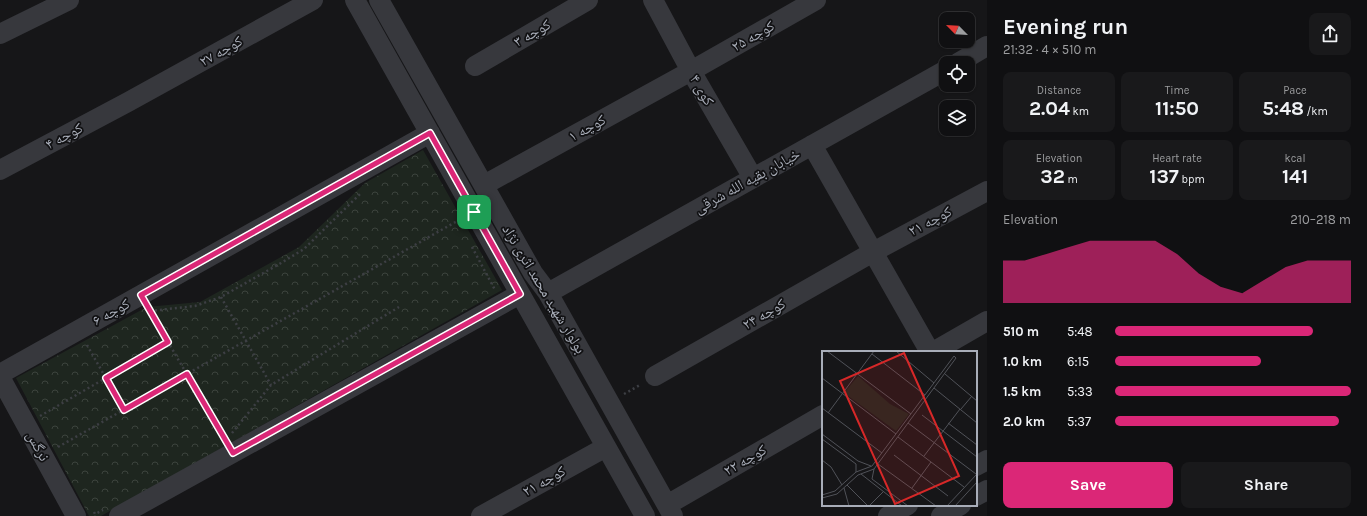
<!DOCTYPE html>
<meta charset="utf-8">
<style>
:root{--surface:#101012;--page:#19191b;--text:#f1f3f6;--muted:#9c9d9f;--line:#303032;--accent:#db2777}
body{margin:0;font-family:Karla,"Noto Naskh Arabic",sans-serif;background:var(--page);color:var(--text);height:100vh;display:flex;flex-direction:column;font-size:15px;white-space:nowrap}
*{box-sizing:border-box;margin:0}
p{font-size:13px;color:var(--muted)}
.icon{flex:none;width:22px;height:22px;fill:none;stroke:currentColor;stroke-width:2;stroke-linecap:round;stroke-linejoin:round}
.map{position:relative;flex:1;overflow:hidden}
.details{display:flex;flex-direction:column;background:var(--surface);width:380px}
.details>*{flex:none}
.needle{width:26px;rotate:294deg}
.controls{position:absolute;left:939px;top:12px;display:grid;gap:8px}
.controls a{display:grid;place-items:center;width:36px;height:36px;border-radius:8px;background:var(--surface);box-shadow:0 1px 3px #0004,0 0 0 1px var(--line);font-size:20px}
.pin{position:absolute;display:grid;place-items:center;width:34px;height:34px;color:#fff;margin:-17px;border-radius:8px;box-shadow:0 2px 6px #0006}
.round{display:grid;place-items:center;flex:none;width:42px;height:42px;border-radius:8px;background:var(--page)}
.head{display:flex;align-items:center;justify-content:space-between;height:68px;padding:0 16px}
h1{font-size:22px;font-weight:700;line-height:30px}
.figures{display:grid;grid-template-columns:repeat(3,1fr);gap:6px;height:68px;padding:4px 16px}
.figures div{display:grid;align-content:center;border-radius:8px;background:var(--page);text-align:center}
.figures b{font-size:20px;font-weight:700}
.figures small{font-size:11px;font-weight:400}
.figures p{font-size:11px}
.chart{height:112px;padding:8px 16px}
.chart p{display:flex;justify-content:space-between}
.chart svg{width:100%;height:72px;margin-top:4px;fill:var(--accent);opacity:.7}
.cta{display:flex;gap:8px;margin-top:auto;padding:8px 16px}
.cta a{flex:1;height:46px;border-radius:8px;background:var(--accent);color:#fff;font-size:16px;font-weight:700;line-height:46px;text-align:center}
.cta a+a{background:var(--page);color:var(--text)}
ul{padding:0 16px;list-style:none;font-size:13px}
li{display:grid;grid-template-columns:64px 48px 1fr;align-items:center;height:30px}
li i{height:10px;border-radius:5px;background:var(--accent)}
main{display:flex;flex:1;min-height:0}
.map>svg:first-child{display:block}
.forest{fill:url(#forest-crowns)}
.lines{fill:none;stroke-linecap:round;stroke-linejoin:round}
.path{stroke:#3d3f44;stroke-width:2.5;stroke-dasharray:2 3;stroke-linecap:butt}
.minor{stroke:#37383d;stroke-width:20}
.route-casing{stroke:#fff;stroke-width:8}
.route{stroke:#db2777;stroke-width:5}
.labels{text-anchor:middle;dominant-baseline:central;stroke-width:3.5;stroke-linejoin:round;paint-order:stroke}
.street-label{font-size:15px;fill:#a8adb8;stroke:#111113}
.inset-road{fill:none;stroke:#505258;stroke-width:1}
.view{fill:#d62828;fill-opacity:0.15;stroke:#d62828;stroke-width:2}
.inset-edge{fill:none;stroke:#a8adb8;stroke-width:2}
</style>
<main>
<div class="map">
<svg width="987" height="516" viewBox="0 0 987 516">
<defs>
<pattern id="forest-crowns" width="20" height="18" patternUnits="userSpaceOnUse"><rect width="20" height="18" fill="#1e261f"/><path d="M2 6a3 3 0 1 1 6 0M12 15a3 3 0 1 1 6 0" fill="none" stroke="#3c433d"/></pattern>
</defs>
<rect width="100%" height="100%" fill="#161618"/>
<path class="forest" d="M 423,150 L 502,290 L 101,516 L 89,516 L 16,378 L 147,307 L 200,302 L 299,247 L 365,183 Z"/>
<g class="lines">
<path class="path" d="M 472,247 L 495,290
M 221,297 L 271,385
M 150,311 L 195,306 L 221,297 L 281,263 L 304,249 L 360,194
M 150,311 L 224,438
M 87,345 L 124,410
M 624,394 L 640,385
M 40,416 L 168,342
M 232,433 L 271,385 L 399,307
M 58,447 L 459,220
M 94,512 L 95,514 L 103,510"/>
<path class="minor" d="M 355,0 L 645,516
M 379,0 L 533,273 L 548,293 L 673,516
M 653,0 L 691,71 L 753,178
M 0,34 L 69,0
M 958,63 L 987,46
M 475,66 L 588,0
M 812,145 L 930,352
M 0,170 L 128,102 L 313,0
M 484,185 L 691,71 L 816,0
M 548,293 L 946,70
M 933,352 L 987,321
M 0,374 L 430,133
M 655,376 L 873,252 L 987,191
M 0,377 L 76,516
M 976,466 L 987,460
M 976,496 L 987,490
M 667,505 L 823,415
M 119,516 L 520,294
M 481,516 L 606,447
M 888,516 L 908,505
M 941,516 L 961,505"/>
</g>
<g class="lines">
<defs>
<path id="route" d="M 430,133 L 520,294 L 233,453 L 187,374 L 124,410 L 106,378 L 168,342 L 141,295 Z"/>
</defs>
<use href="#route" class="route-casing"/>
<use href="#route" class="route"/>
</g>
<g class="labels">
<g class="street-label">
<text transform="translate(532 33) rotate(-30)">کوچه ۳</text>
<text transform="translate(753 36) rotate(-30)">کوچه ۲۵</text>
<text transform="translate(221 51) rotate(-29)">کوچه ۲۷</text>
<text transform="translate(702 90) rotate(60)">کوی ۴</text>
<text transform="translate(587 128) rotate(-29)">کوچه ۱</text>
<text transform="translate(64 136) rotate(-28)">کوچه ۴</text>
<text transform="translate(747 181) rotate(-29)">خیابان بقیه الله شرقی</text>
<text transform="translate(930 221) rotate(-28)">کوچه ۲۱</text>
<text transform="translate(544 289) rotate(59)">بولوار شهید محمد اثری نژاد</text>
<text transform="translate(111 312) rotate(-29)">کوچه ۶</text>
<text transform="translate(764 314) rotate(-30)">کوچه ۲۴</text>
<text transform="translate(38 446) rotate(61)">نرگس</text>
<text transform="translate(745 460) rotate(-30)">کوچه ۲۲</text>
<text transform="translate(544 481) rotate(-29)">کوچه ۲۱</text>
</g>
</g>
<g transform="translate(822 351)">
<rect width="155" height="155" fill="#161618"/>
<path d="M 36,25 L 68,53 L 87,63 L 74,80 L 22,42 Z" fill="#1e261f"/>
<path class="inset-road" d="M 5,0 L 89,63M 74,0 L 112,32M 50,3 L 103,44M 123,23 L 155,50M 0,27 L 74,83M 112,37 L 155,72M 0,57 L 60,102M 139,58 L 150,45M 6,62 L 52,0M 100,64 L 155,106M 86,72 L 154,123M 126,72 L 155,94M 0,83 L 36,110 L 49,115M 76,86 L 142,136M 0,88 L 34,113 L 34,121M 72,104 L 126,145M 102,105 L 138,58M 0,109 L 9,116 L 20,134M 56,113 L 114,155M 52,118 L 50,128 L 86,155M 39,123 L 80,155M 25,134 L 46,155M 22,137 L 27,155M 90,137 L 109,111M 0,144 L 13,140 L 34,121 L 50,115 L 132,5 L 134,7 L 52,118 L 36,124 L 15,143 L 0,147M 47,155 L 61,141M 125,155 L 155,123M 133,155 L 155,131"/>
<path class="view" d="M 82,2 L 137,125 L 73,153 L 18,30 Z"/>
<rect width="155" height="155" class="inset-edge"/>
</g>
</svg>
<div class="controls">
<a><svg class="needle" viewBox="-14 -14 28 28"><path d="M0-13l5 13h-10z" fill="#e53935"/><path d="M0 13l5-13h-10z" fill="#9c9d9f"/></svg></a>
<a><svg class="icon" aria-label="locate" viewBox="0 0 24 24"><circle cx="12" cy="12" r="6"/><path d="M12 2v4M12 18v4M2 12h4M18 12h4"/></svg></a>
<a><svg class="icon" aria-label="layers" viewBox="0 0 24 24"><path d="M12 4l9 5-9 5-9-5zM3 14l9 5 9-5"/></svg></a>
</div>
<div class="pin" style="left:474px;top:212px;background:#1e9e55"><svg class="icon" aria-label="arrive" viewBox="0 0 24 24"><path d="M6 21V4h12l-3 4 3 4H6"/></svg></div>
</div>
<section class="details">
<div class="head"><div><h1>Evening run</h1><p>21:32 · 4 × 510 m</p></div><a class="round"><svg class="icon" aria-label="share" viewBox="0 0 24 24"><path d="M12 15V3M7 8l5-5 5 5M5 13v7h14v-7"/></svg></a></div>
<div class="figures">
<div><p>Distance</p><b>2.04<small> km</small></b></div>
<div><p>Time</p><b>11:50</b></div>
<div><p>Pace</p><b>5:48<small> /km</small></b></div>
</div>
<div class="figures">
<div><p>Elevation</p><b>32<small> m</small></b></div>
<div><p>Heart rate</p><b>137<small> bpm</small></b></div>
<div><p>kcal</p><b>141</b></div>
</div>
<div class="chart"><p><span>Elevation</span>210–218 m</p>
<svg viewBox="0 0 160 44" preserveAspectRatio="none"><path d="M0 44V18L10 18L20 14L30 10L40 6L50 6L60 6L70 6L80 14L90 26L100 34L110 38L120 30L130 22L140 18L150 18L160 18V44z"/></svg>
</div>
<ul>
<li><b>510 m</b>5:48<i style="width:84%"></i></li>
<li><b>1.0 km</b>6:15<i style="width:62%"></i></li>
<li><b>1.5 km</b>5:33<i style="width:100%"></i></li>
<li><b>2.0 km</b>5:37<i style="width:95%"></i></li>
</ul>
<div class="cta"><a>Save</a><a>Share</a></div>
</section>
</main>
